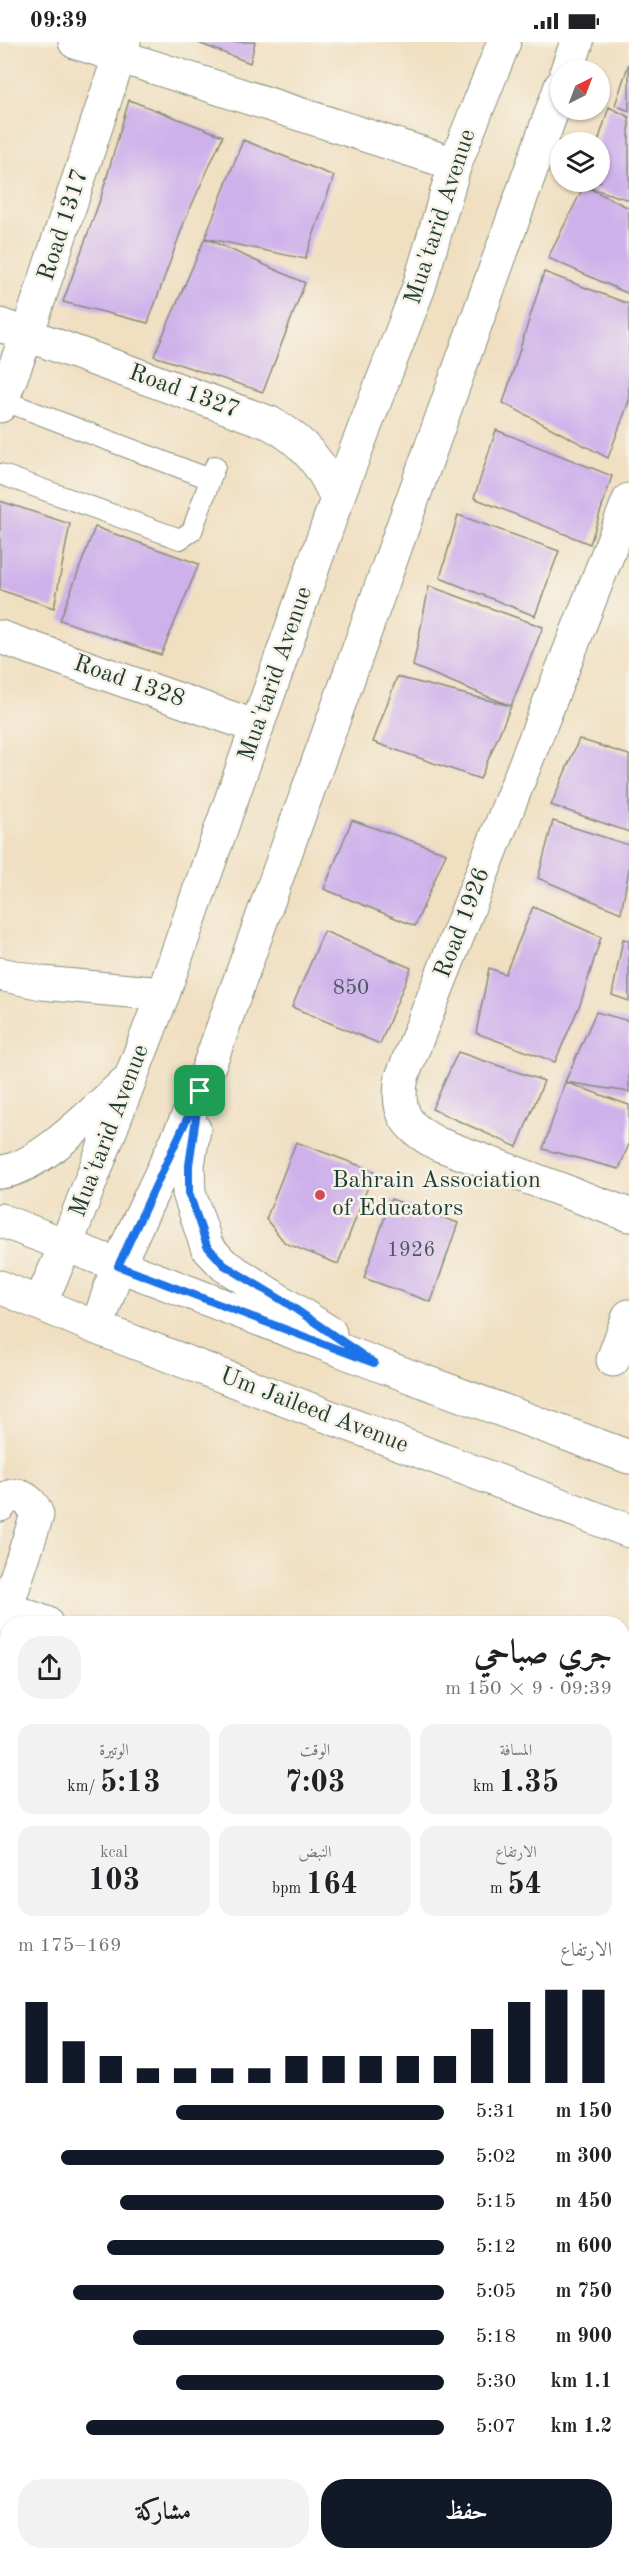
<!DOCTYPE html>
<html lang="ar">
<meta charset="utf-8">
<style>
:root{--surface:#fff;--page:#f2f2f2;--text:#202124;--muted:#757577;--accent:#111827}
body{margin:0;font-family:"Old Standard TT",Amiri,serif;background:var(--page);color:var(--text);direction:rtl;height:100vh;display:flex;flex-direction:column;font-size:22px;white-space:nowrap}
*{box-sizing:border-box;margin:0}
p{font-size:20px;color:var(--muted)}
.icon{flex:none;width:33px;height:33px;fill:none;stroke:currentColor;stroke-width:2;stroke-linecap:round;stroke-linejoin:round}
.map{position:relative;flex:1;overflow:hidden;direction:ltr}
.sheet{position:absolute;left:0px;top:1574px;width:630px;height:944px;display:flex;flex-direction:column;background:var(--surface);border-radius:24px 24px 0 0;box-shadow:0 2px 4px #0004;direction:rtl}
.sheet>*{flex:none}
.needle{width:39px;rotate:42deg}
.tools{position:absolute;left:550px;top:18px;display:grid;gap:12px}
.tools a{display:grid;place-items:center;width:60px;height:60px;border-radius:50%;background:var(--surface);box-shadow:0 2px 4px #0004;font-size:30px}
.pin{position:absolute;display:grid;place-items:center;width:51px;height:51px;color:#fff;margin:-26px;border-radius:12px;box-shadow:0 3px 9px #0006}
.round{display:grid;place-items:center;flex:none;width:63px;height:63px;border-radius:24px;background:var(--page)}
.summary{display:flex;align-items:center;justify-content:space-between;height:102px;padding:0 18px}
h1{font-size:33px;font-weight:800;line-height:45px}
.figures{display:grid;grid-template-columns:repeat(3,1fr);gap:9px;height:102px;padding:6px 18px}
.figures div{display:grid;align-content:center;border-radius:15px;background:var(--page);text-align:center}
.figures b{font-size:30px;font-weight:800}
.figures small{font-size:16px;font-weight:400}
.figures p{font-size:16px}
.chart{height:168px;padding:12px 18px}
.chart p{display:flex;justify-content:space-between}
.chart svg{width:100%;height:108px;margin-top:6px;stroke:var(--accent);stroke-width:6}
.button{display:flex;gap:12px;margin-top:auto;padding:12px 18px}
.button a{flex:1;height:69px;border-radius:24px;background:var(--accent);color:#fff;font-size:24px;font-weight:800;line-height:69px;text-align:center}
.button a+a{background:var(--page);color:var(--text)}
ul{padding:0 18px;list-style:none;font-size:20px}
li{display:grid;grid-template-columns:96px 72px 1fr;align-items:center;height:45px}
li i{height:15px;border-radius:8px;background:var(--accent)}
.status{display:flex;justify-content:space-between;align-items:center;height:42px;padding:0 30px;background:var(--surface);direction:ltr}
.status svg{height:16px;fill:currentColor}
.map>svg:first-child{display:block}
.building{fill:#ceb0eb}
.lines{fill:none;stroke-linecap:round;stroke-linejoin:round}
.service-casing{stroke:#888e7a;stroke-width:22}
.minor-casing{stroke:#888e7a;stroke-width:35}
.tertiary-casing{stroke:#888e7a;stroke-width:35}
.service{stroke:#fff;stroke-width:20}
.minor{stroke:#fff;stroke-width:33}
.tertiary{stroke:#fff;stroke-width:33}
.route-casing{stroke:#fff;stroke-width:12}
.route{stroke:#1a73e8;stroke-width:8}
.poi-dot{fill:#d1495b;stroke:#f7f3e8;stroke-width:2}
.labels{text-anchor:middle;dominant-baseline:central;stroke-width:5;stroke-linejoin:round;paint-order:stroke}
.number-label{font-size:21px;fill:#4b5a62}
.street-label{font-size:24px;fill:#1f3d34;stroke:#f7f3e8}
.poi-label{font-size:24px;fill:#1f3d34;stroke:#f7f3e8;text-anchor:start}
</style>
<div class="status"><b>09:39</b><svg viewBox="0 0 49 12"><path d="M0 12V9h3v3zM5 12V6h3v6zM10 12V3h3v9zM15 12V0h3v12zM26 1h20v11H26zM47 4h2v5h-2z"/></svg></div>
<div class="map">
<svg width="629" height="2516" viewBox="0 0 629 2516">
<rect width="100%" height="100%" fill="#f7f3e8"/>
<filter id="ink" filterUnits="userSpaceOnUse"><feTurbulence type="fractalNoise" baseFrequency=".0167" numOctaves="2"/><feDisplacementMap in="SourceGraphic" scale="12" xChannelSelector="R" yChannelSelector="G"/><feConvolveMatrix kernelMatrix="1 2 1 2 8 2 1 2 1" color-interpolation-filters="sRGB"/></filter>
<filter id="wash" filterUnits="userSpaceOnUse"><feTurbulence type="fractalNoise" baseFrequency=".008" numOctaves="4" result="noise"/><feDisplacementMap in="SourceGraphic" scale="24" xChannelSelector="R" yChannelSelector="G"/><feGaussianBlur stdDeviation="1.35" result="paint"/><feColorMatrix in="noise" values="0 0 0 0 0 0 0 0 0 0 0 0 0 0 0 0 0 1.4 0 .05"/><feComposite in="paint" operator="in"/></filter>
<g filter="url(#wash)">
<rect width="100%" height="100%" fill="#f0dfc1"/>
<g id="blocks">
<path class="building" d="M 196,0 L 255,0 L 250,21 Z
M 629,21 L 629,69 L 615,63 Z
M 129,58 L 223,94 L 185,178 L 148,281 L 63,260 L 101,155 Z
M 609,65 L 629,75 L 629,158 L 584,144 L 586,140 L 600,140 L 600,100 L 598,100 Z
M 243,98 L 334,134 L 305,217 L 205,196 Z
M 584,144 L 629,166 L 629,252 L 548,216 Z
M 205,196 L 305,241 L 263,350 L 154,314 Z
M 544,230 L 629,262 L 629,359 L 608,416 L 503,361 Z
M 496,388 L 612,434 L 590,502 L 474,456 Z
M 0,459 L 70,482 L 54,566 L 0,548 Z
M 458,473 L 559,509 L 535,574 L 440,536 Z
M 95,485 L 199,522 L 161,613 L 60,578 Z
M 429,544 L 543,585 L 511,664 L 480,737 L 373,700 L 397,635 L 511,664 L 413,624 Z
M 579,697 L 629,713 L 629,790 L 551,763 Z
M 352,778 L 446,811 L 415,884 L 324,847 Z
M 553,779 L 629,803 L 629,827 L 621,871 L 538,836 Z
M 533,865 L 601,895 L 581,960 L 555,1020 L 476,991 L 489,926 L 505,932 Z
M 324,889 L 411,926 L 380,1002 L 292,965 Z
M 623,897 L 629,899 L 629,959 L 612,953 Z
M 596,970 L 629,979 L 629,1050 L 565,1040 Z
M 458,1010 L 544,1039 L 517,1105 L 432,1067 Z
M 565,1040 L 629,1063 L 629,1102 L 619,1127 L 543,1107 Z
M 296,1100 L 374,1129 L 338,1222 L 285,1201 L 266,1177 Z
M 391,1157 L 458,1181 L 431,1260 L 364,1236 Z"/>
</g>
</g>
<g filter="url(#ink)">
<use href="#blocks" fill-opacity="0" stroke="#888e7a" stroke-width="1.5"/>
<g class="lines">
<defs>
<path id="service" d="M 2,358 L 210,437
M 0,432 L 180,497 L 192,489 L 215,424"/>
<path id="minor" d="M 75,0 L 455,122
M 0,283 L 270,381 C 303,398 323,423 337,457
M 0,364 L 27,293 L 124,0
M 629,458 L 402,1035 C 395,1071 407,1086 438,1102 L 629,1173
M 0,595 L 257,685
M 0,932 L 42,941 L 163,952
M 613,1318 L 629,1274
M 0,1463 C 12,1445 32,1456 37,1473 L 0,1585
M 0,1564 L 46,1581
M 622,1799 L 629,1801
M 622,2069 L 629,2052
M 0,2139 L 8,2118
M 622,2381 L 629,2384
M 0,2443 L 8,2446
M 186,2510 L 205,2516
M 135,2516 L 137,2510
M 458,2516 L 460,2510"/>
<path id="tertiary" d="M 567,28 L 577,0
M 194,1087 L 188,1123 L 189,1151 L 207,1205 L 224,1223 L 330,1291
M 0,1130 C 38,1128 97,1066 126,1040
M 0,1178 L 374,1321 L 629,1415
M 0,1245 L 97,1286 L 629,1489
M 40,1261 L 66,1203 L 163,952 L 337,457 L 419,245 L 455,122 L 504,0
M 97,1286 L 118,1223 L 200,1049 L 561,44"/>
</defs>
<use href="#service" class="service-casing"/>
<use href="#minor" class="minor-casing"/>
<use href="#tertiary" class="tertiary-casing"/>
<use href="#service" class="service"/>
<use href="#minor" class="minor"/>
<use href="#tertiary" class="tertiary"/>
</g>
</g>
<g class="lines" filter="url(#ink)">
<defs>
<path id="route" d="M 200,1049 L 189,1123 L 189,1151 L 207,1204 L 224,1223 L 285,1260 L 374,1321 L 118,1224 Z"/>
</defs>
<use href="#route" class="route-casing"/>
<use href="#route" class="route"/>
</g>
<circle class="poi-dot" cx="320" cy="1153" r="6"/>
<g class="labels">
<g class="number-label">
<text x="351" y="946">850</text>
<text x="411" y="1208">1926</text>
</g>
<g class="street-label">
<text transform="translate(441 175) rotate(-72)">Mua'tarid Avenue</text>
<text transform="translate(64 183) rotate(-72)">Road 1317</text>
<text transform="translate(184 350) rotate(20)">Road 1327</text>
<text transform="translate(276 632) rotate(-71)">Mua'tarid Avenue</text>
<text transform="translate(129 640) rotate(19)">Road 1328</text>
<text transform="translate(463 881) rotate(-69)">Road 1926</text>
<text transform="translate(110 1089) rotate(-69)">Mua'tarid Avenue</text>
<text transform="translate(314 1369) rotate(21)">Um Jaileed Avenue</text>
</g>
<g class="poi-label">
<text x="332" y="1139">Bahrain Association<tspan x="332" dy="28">of Educators</tspan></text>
</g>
</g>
</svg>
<div class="tools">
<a><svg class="needle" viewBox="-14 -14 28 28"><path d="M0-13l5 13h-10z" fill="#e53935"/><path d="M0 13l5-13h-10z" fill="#757577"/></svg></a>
<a><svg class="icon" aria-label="layers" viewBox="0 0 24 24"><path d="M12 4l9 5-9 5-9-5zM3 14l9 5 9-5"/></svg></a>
</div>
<div class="pin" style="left:200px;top:1049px;background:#1e9e55"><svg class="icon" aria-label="arrive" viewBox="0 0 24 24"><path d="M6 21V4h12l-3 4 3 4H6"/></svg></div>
<section class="sheet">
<div class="summary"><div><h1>جري صباحي</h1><p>09:39 · 9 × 150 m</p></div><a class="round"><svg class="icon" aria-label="share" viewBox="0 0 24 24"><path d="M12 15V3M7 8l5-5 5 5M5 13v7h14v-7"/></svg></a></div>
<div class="figures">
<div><p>المسافة</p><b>1.35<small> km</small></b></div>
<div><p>الوقت</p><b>7:03</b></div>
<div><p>الوتيرة</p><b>5:13<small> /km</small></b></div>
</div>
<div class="figures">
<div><p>الارتفاع</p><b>54<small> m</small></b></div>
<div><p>النبض</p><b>164<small> bpm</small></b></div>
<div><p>kcal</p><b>103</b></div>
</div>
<div class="chart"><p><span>الارتفاع</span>169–175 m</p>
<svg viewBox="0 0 160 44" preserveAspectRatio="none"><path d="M5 44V11M15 44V27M25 44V33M35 44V38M45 44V38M55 44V38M65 44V38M75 44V33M85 44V33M95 44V33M105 44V33M115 44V33M125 44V22M135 44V11M145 44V6M155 44V6"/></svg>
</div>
<ul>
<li><b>150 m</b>5:31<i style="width:63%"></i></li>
<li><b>300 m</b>5:02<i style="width:90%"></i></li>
<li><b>450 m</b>5:15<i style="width:76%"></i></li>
<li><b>600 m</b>5:12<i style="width:79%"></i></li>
<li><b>750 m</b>5:05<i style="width:87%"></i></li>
<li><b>900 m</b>5:18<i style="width:73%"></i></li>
<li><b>1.1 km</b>5:30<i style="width:63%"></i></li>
<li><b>1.2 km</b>5:07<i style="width:84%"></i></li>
</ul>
<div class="button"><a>حفظ</a><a>مشاركة</a></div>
</section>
</div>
